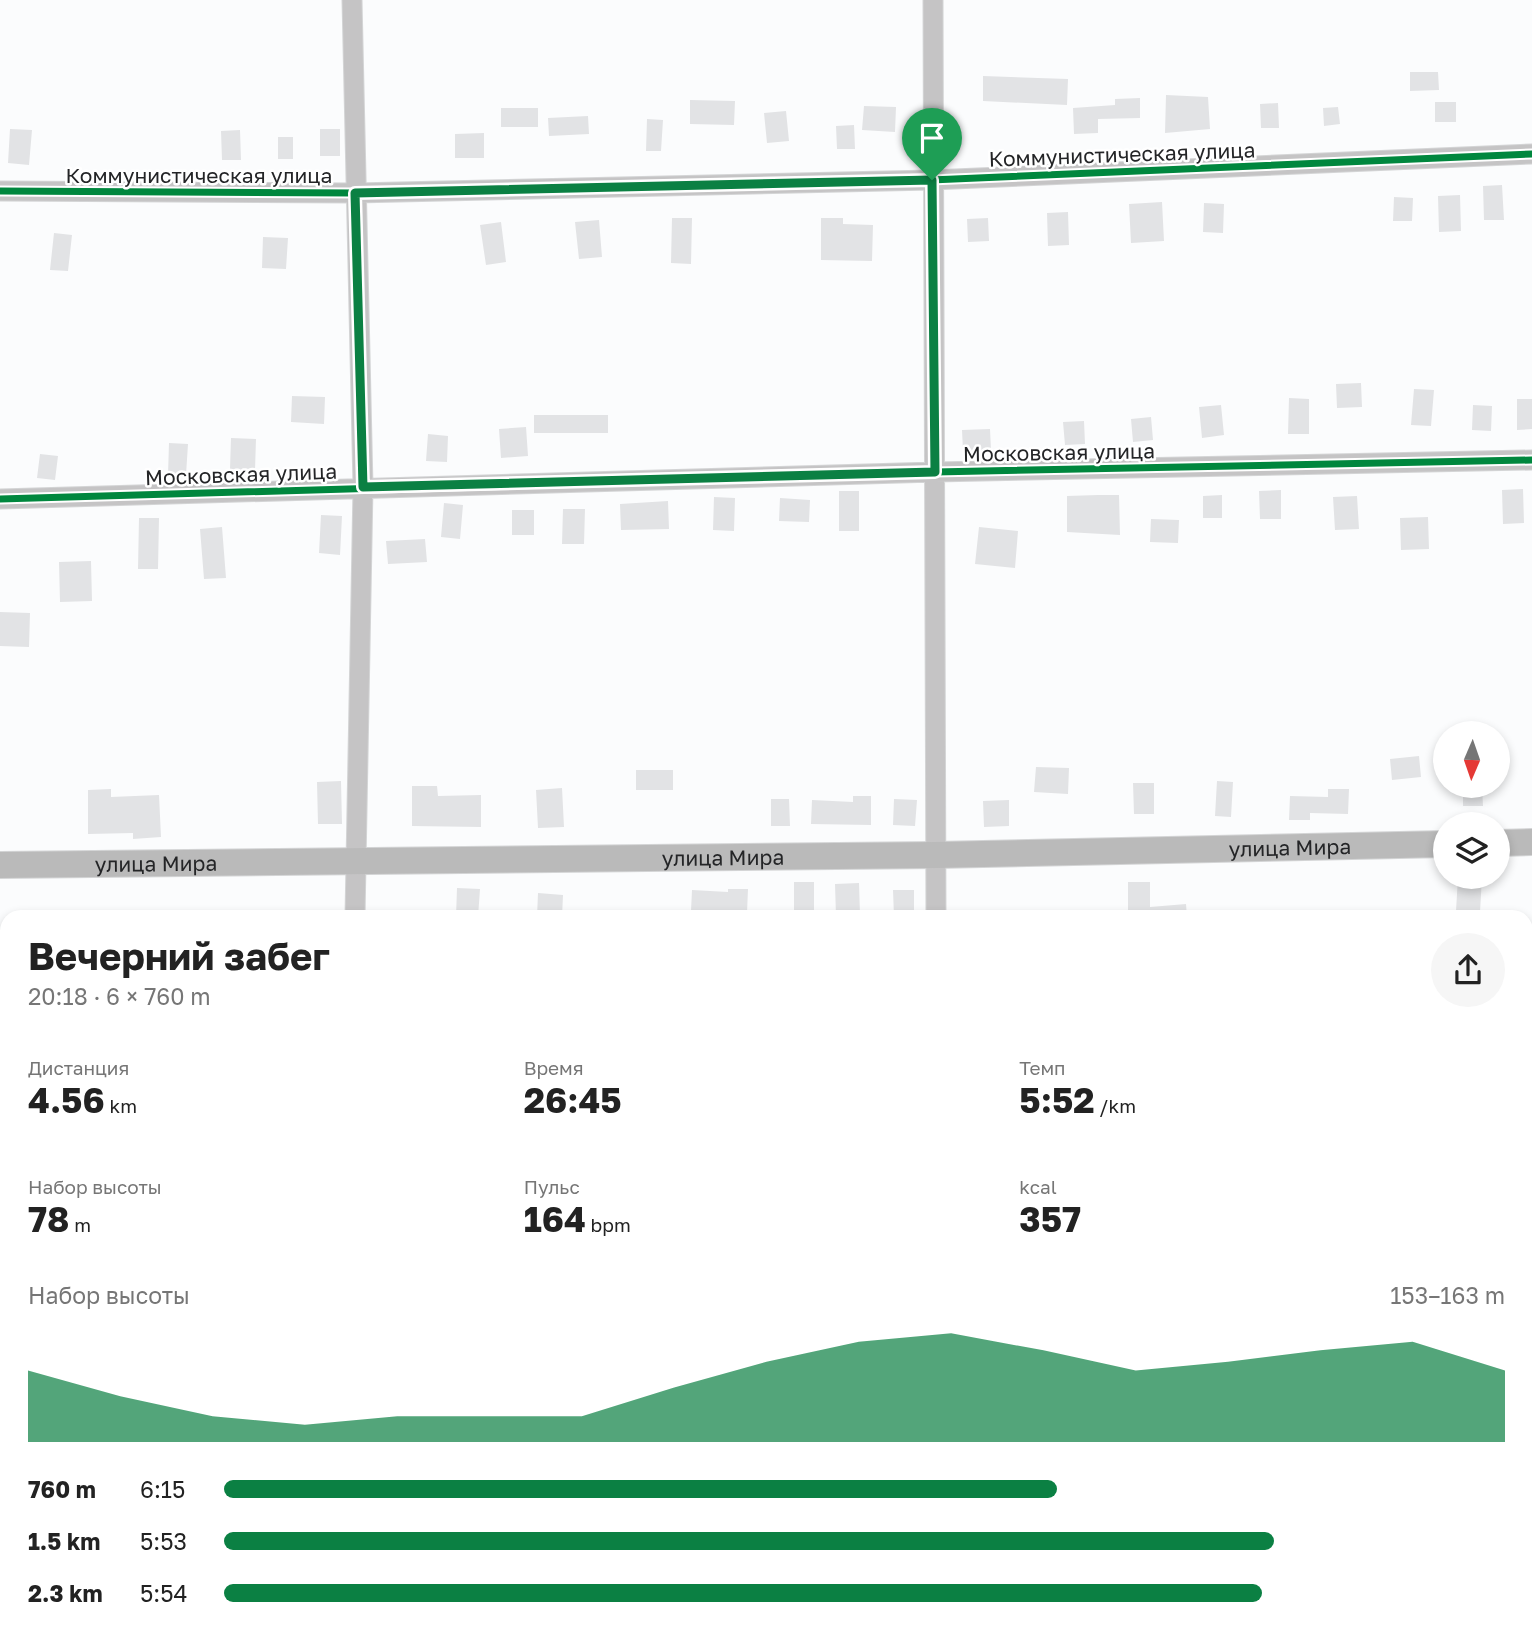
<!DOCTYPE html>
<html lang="ru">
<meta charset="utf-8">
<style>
:root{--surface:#fff;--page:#f6f6f6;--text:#222;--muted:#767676;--accent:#0b8043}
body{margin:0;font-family:"Golos Text",sans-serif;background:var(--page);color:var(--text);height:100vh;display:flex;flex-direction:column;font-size:26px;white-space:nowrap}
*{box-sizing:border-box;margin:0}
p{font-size:23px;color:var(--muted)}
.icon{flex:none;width:38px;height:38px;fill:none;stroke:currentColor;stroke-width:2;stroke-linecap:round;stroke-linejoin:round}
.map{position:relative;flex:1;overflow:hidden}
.sheet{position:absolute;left:0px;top:910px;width:1533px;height:726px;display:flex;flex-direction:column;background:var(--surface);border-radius:21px 21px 0 0;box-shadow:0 4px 10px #0003}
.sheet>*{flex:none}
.needle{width:46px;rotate:182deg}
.tools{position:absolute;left:1433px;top:721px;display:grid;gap:14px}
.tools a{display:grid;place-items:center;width:77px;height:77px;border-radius:50%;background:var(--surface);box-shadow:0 4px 10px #0003;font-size:35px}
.pin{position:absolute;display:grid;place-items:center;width:60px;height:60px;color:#fff;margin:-72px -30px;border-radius:50% 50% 50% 0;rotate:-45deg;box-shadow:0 0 7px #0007}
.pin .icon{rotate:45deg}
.round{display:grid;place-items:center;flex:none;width:74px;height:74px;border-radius:37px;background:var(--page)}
.overview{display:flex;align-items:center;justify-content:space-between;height:119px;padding:0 28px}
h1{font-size:38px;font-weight:700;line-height:52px}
.stats{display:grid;grid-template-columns:repeat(3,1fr);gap:10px;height:119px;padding:7px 28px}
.stats div{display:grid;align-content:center}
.stats b{font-size:35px;font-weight:700}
.stats small{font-size:19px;font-weight:400}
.stats p{font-size:19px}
.chart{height:196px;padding:14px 28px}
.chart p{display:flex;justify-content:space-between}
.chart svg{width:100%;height:126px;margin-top:7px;fill:var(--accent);opacity:.7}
ul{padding:0 28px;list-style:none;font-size:23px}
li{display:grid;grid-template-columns:112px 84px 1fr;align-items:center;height:52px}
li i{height:18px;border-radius:9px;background:var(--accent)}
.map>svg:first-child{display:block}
.building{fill:#e2e3e5}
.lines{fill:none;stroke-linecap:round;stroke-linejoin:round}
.street-casing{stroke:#d4d5d6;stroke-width:21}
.secondary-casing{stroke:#d4d5d6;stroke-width:28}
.street{stroke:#c5c4c5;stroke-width:19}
.secondary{stroke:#bababa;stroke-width:26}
.cycleway-casing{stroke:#fff;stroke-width:11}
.cycleway{stroke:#00873e;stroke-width:7}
.route-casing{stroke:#fff;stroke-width:14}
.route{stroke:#0b8043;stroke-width:9}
.labels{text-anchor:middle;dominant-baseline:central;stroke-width:5;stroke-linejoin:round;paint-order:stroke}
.street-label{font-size:21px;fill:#242527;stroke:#fff}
</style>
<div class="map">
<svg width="1532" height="1636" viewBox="0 0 1532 1636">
<rect width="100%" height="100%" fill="#fbfcfd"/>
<path class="building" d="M 1410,72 L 1438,72 L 1439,90 L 1410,91 Z
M 983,76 L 1068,79 L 1067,105 L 983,101 Z
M 1166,95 L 1208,97 L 1210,129 L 1165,133 Z
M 1140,98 L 1140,118 L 1098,119 L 1098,133 L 1074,134 L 1073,108 L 1115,105 L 1115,99 Z
M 690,100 L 735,101 L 734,125 L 690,124 Z
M 1435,102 L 1456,102 L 1456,122 L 1435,122 Z
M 1278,103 L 1279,128 L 1261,128 L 1260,104 Z
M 864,106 L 896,107 L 895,132 L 862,130 Z
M 1338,107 L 1340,124 L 1324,126 L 1323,108 Z
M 501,108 L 538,108 L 538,127 L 501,127 Z
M 786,111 L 789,141 L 767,143 L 764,113 Z
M 588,116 L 589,134 L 549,136 L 548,118 Z
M 647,119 L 663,120 L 661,151 L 646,151 Z
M 854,125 L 855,149 L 837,149 L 836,126 Z
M 10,129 L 32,130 L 29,165 L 8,163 Z
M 320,129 L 340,129 L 340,156 L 320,156 Z
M 240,130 L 241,160 L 222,160 L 221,131 Z
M 484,133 L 484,158 L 455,158 L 455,134 Z
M 278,137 L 293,137 L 293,159 L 278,159 Z
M 1502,185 L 1504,220 L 1484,220 L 1483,186 Z
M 1460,195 L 1461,231 L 1439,232 L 1438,196 Z
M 1394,197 L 1413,198 L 1412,221 L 1393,221 Z
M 1162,202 L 1164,241 L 1131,243 L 1129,204 Z
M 1204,203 L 1224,204 L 1223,233 L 1203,232 Z
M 1068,212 L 1069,245 L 1048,246 L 1047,213 Z
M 672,218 L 692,218 L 691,264 L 671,263 Z
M 821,218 L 843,218 L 843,224 L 873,225 L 872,261 L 821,260 Z
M 988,218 L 989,241 L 968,242 L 967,219 Z
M 599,220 L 602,257 L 579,259 L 575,222 Z
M 501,222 L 506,262 L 486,265 L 480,225 Z
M 54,233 L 72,235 L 68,271 L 50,270 Z
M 263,237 L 288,238 L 286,269 L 262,268 Z
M 1361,383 L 1362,407 L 1337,408 L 1336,384 Z
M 1414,389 L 1434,390 L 1431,426 L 1411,425 Z
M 292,396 L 325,397 L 324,424 L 291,422 Z
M 1289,398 L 1309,399 L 1309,434 L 1288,434 Z
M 1517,399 L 1532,399 L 1532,429 L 1517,430 Z
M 1221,405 L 1224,435 L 1202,438 L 1199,407 Z
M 1473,405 L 1492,406 L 1491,431 L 1472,430 Z
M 534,415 L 608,415 L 608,433 L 534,433 Z
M 1151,417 L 1153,440 L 1133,442 L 1131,419 Z
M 1084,421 L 1085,444 L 1065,445 L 1063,422 Z
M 526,427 L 528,456 L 501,458 L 499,429 Z
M 990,429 L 991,450 L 963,451 L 962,430 Z
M 428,434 L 448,436 L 447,462 L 426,461 Z
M 231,438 L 256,439 L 255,470 L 230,469 Z
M 169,443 L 188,444 L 186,475 L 168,475 Z
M 40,454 L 58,456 L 55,480 L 37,478 Z
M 1523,489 L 1524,523 L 1503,524 L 1502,490 Z
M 1281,490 L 1281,519 L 1260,519 L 1259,491 Z
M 839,491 L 859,491 L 859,531 L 839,531 Z
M 1098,495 L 1119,495 L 1120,535 L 1067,532 L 1067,496 Z
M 1222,495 L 1222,518 L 1203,518 L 1203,496 Z
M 1357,496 L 1359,529 L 1335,530 L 1333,497 Z
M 714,497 L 735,498 L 734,531 L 713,530 Z
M 780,498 L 810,500 L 809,522 L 779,521 Z
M 668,501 L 669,529 L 621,530 L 620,504 Z
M 444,503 L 463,505 L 460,539 L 441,537 Z
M 563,509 L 585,509 L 584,544 L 562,544 Z
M 512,510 L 534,510 L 534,535 L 512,535 Z
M 321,515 L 342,516 L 340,555 L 319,553 Z
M 1428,517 L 1429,549 L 1401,550 L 1400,518 Z
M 139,518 L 159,518 L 158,569 L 138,569 Z
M 1151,519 L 1179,520 L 1178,543 L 1150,542 Z
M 222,527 L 226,578 L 204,579 L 200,529 Z
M 979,527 L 1018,531 L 1015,568 L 975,564 Z
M 425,539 L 427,562 L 388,564 L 386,541 Z
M 91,561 L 92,601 L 60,602 L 59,562 Z
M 0,612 L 30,613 L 29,647 L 0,646 Z
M 1419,756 L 1421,777 L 1392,780 L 1390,759 Z
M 1036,767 L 1069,768 L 1068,794 L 1034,792 Z
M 636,770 L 673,770 L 673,790 L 636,790 Z
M 341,781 L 342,824 L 318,824 L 317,782 Z
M 1217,781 L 1233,782 L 1231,817 L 1215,816 Z
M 1133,783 L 1154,783 L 1154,814 L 1134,814 Z
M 412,786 L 437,786 L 438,796 L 481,795 L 481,827 L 412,826 Z
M 1463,786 L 1482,786 L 1483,806 L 1463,806 Z
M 562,788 L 564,827 L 538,828 L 536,790 Z
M 111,789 L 111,797 L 159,795 L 161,837 L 133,839 L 133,833 L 88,834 L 88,790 Z
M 1328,789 L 1349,789 L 1348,814 L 1310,813 L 1310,820 L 1289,820 L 1290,796 L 1328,797 Z
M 853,796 L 871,796 L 871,825 L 811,824 L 812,800 L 853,802 Z
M 771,799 L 789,799 L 790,826 L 771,826 Z
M 894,799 L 917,800 L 915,826 L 893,825 Z
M 1009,800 L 1009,826 L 984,827 L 983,801 Z
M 1458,877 L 1482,877 L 1480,912 L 1456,911 Z
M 794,882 L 814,882 L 814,917 L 794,917 Z
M 1128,882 L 1150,882 L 1150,907 L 1186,904 L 1187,917 L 1128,917 Z
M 859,883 L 860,915 L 836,916 L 835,884 Z
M 457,888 L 480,889 L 478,917 L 456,917 Z
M 728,889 L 748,889 L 747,913 L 691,911 L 692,890 L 728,892 Z
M 893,890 L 914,890 L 914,917 L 894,917 Z
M 538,893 L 563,895 L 562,917 L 537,917 Z"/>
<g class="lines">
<defs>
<path id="street" d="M 352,0 L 363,487 L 355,917
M 933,0 L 936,917
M 0,191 L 355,193 L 931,180 L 1532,154
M 0,499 L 935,472 L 1532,460
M 1526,1233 L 1532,1233
M 0,1238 L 7,1238
M 0,1532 L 7,1532
M 1526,1558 L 1532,1558
M 877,1629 L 877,1636
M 237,1636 L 238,1629"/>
<g id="secondary">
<path d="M 1498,843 L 1532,842"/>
<path id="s1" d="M 0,865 L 936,855 L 1446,844"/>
</g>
</defs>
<use href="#street" class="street-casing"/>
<use href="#secondary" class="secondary-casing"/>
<use href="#street" class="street"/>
<use href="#secondary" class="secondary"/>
<defs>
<path id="cycleway" d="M 0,191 L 355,193 L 931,180 L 1532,154
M 0,499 L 935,472 L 1532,460"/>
</defs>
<use href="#cycleway" class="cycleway-casing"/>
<use href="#cycleway" class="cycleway"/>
</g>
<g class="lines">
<defs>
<path id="route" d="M 932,180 L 935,472 L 363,487 L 355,193 Z"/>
</defs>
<use href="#route" class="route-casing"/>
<use href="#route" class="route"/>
</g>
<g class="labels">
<g class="street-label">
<text transform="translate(1122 154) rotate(-2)">Коммунистическая улица</text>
<text x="199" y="175">Коммунистическая улица</text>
<text transform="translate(1059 452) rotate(-1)">Московская улица</text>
<text transform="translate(241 474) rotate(-2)">Московская улица</text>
<text stroke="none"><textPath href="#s1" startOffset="1290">улица Мира</textPath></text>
<text stroke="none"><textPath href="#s1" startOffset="723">улица Мира</textPath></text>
<text stroke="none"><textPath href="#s1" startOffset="156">улица Мира</textPath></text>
</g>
</g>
</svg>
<div class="tools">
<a><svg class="needle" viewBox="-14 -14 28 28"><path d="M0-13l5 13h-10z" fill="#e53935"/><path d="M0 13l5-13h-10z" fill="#767676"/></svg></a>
<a><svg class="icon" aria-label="layers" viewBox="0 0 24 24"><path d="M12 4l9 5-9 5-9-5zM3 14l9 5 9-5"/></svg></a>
</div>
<div class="pin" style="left:932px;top:180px;background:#1e9e55"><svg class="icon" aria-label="arrive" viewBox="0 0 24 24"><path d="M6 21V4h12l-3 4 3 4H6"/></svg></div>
<section class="sheet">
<div class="overview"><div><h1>Вечерний забег</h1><p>20:18 · 6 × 760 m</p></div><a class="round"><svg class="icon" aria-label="share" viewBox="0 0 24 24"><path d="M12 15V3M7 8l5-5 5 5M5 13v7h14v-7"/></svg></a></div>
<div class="stats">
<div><p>Дистанция</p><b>4.56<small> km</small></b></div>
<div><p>Время</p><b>26:45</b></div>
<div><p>Темп</p><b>5:52<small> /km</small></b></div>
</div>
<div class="stats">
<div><p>Набор высоты</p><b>78<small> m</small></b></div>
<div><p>Пульс</p><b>164<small> bpm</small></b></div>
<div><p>kcal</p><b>357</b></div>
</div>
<div class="chart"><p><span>Набор высоты</span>153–163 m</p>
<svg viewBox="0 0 160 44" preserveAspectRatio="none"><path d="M0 44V19L10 28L20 35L30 38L40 35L50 35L60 35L70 25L80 16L90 9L100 6L110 12L120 19L130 16L140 12L150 9L160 19V44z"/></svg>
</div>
<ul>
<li><b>760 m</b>6:15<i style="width:65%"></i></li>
<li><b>1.5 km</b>5:53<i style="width:82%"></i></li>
<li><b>2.3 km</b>5:54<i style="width:81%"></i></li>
</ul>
</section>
</div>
